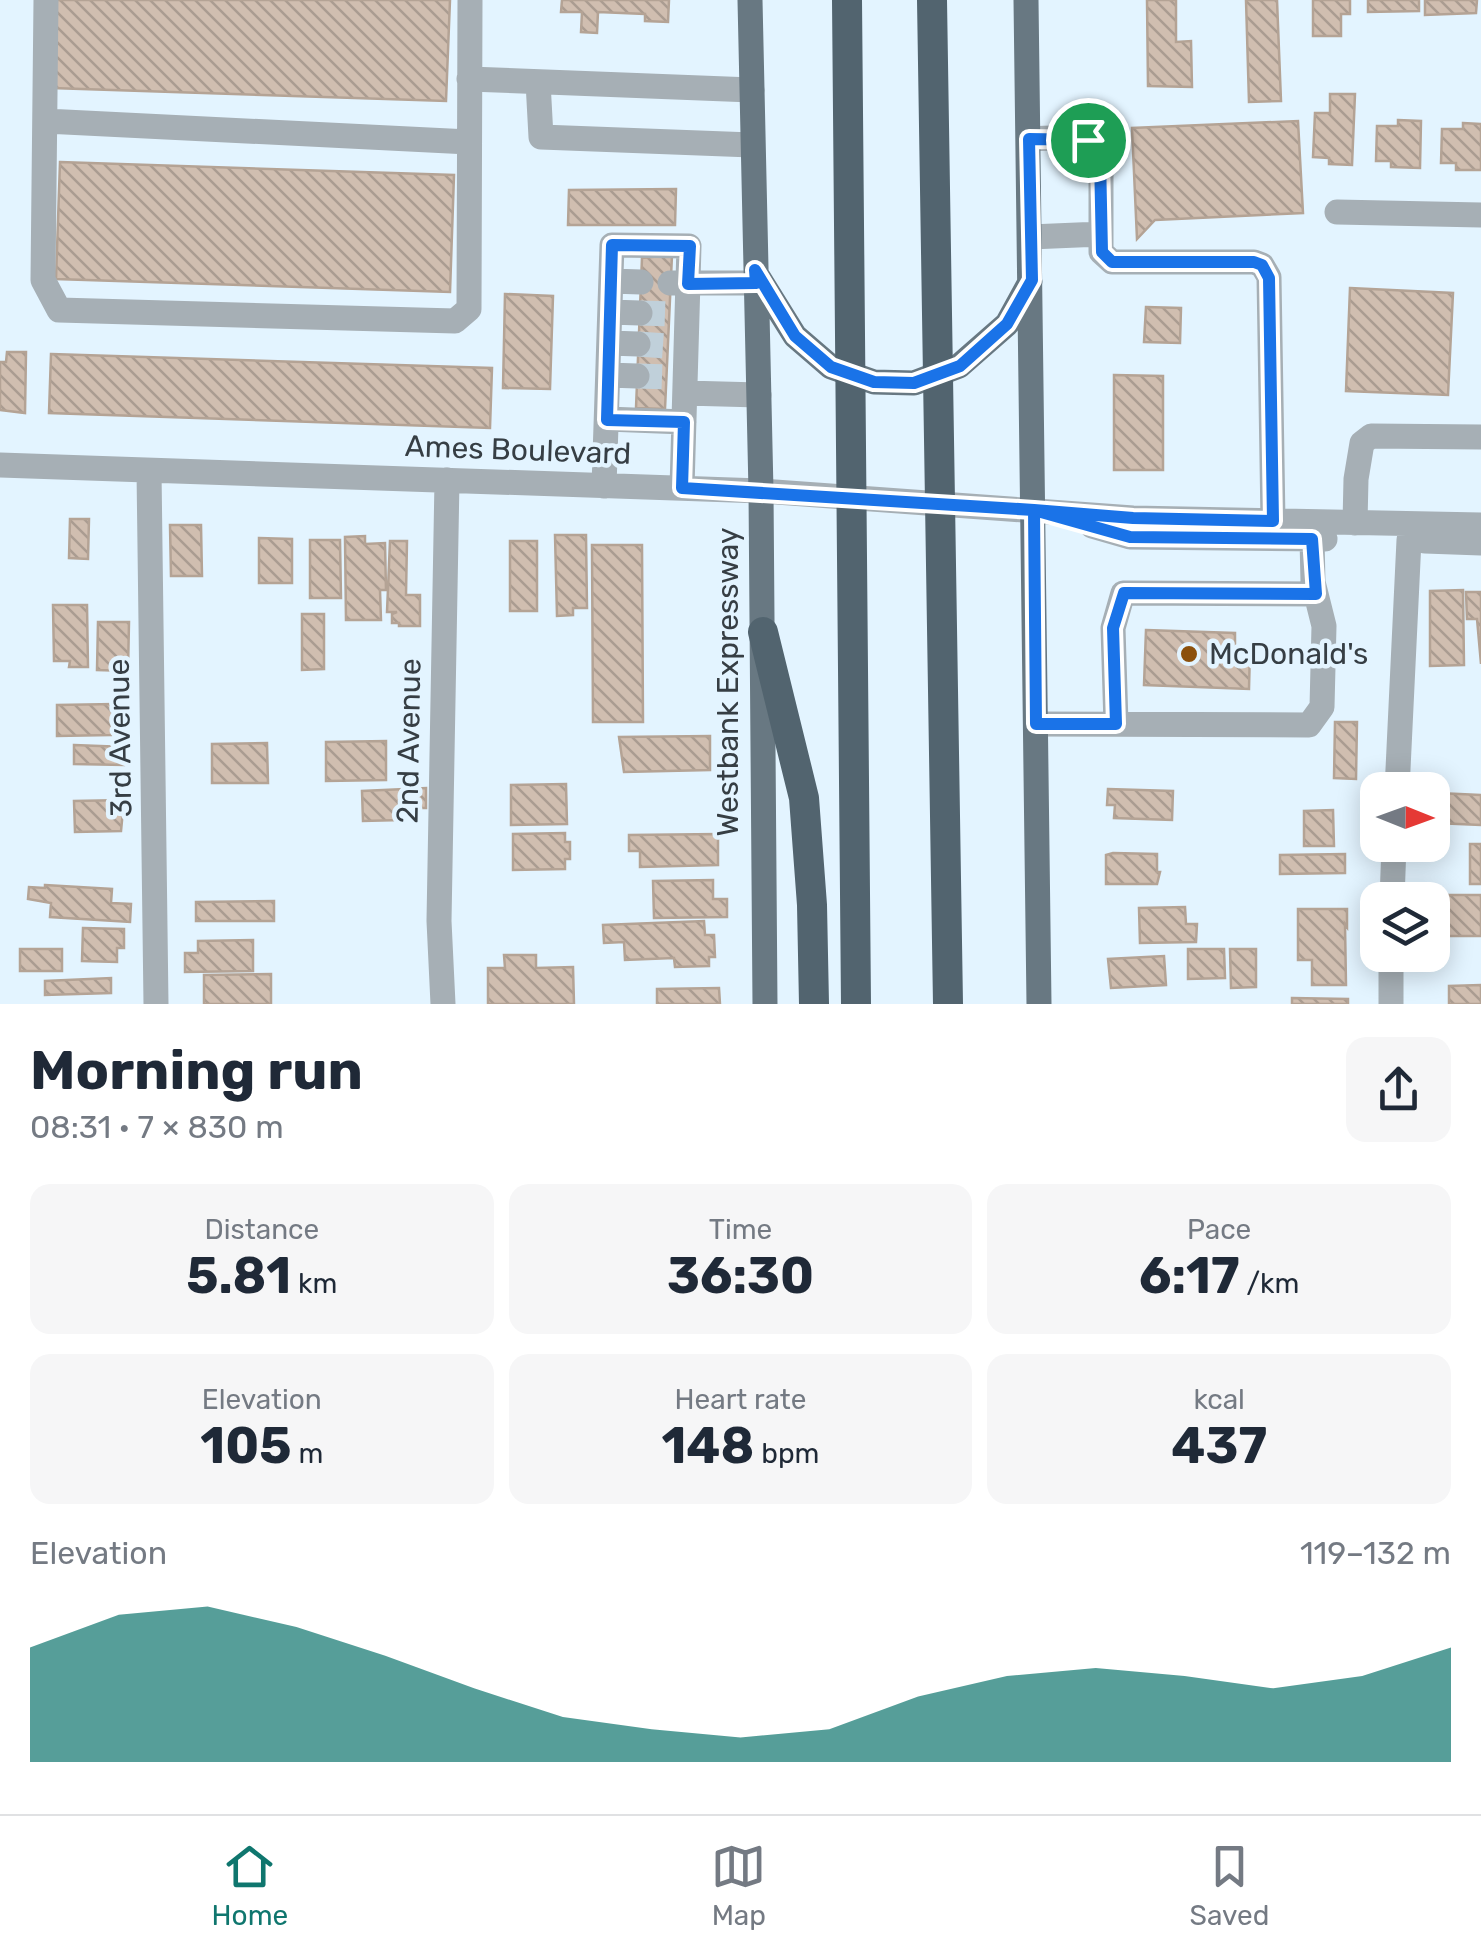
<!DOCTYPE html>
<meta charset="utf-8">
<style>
:root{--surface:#fff;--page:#f6f6f7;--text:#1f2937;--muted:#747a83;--line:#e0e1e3;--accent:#0f766e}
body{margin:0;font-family:Rubik,sans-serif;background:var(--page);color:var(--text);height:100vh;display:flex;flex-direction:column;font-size:38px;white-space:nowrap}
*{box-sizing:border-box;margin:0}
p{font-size:32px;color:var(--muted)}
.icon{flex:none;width:55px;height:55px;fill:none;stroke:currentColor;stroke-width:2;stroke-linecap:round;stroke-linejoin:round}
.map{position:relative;height:1004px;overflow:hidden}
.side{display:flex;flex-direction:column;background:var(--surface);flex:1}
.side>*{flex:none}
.needle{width:65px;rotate:91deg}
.controls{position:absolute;left:1360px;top:772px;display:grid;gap:20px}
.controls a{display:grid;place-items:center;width:90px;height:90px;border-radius:20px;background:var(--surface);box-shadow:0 5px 25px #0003;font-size:50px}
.pin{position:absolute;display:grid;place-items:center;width:85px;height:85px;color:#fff;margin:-42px;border:5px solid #fff;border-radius:50%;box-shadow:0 2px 10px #0007}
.round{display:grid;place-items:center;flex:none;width:105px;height:105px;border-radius:20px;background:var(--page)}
.head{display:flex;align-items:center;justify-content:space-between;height:170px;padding:0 30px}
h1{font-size:55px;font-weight:700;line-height:75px}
.stats{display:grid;grid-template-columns:repeat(3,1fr);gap:15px;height:170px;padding:10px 30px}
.stats div{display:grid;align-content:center;border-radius:20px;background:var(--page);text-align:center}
.stats b{font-size:50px;font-weight:700}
.stats small{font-size:28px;font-weight:400}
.stats p{font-size:28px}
.chart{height:280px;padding:20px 30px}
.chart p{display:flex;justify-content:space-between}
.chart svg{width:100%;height:180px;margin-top:10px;fill:var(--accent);opacity:.7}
.menu{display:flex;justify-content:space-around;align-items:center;height:140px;border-top:2px solid var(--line);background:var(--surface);font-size:28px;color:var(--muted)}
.menu a{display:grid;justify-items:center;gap:5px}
.menu .active{color:var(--accent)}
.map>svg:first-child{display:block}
.building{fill:url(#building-back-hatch);stroke:#b4a395;stroke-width:2.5}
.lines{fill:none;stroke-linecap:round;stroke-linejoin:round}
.minor-tunnel{stroke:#c0d0da;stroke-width:25;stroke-dasharray:25 12;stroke-linecap:butt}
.minor{stroke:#a6afb5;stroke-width:25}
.major{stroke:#687882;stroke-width:25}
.highway{stroke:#52646f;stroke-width:30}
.highway-bridge{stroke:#52646f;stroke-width:30}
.route-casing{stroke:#fff;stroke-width:20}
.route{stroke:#1a73e8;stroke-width:12}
.poi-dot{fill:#8b500c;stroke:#e3f4ff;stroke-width:4}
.labels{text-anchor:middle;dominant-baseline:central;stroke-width:9;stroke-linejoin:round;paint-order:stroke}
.street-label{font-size:30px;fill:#363e44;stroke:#e3f4ff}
.poi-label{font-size:30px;fill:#363e44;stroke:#e3f4ff;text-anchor:start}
</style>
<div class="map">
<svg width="1481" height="1004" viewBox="0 0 1481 1004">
<defs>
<pattern id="building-back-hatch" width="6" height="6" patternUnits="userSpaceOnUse" patternTransform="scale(2.5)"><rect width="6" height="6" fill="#d0beb0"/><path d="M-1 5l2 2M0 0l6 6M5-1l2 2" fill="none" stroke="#aa9c91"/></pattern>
</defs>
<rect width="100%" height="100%" fill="#e3f4ff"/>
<path class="building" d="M 55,0 L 450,0 L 446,101 L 52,88 Z
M 562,0 L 669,0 L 668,22 L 645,21 L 645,14 L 598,12 L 597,33 L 581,32 L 582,12 L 561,12 Z
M 1147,0 L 1176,0 L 1176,42 L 1191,41 L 1192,87 L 1148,86 Z
M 1246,0 L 1277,0 L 1281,101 L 1249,102 Z
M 1313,0 L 1350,0 L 1350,14 L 1341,14 L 1341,36 L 1313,36 Z
M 1368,0 L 1419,0 L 1419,11 L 1368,12 Z
M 1425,0 L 1477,0 L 1476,13 L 1425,15 Z
M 1330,94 L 1355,94 L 1352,165 L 1329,164 L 1329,158 L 1313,157 L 1315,113 L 1330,113 Z
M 1398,120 L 1421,121 L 1420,168 L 1391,167 L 1391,161 L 1376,161 L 1377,126 L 1398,126 Z
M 1298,121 L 1303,213 L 1155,220 L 1137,239 L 1132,128 Z
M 1463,123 L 1481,124 L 1481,170 L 1456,170 L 1456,163 L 1441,163 L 1442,129 L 1463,129 Z
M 60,162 L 454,175 L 450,292 L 56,279 Z
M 676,189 L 675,225 L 568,225 L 569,190 Z
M 672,255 L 665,409 L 636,408 L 642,258 Z
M 1350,288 L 1453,293 L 1448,395 L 1346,391 Z
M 505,294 L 553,296 L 550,389 L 503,388 Z
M 1146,307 L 1181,308 L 1180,343 L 1144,342 Z
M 7,352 L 26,352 L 25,413 L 0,410 L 0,362 L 6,362 Z
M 51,354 L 492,368 L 490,428 L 49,413 Z
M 1114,375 L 1163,376 L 1163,470 L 1114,470 Z
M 70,519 L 89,519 L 88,559 L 69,558 Z
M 170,525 L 201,525 L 202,576 L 171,576 Z
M 555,535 L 586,535 L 587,608 L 573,608 L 573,615 L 557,616 Z
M 365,536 L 365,544 L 385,543 L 386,590 L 380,590 L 381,620 L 346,620 L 345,537 Z
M 259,538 L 292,539 L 292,583 L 259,583 Z
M 310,540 L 340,540 L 341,598 L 310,598 Z
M 390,541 L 407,541 L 406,595 L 420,595 L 420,626 L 399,626 L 399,623 L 392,623 L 392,614 L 397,612 L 387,612 Z
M 510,541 L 537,541 L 537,611 L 510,611 Z
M 592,545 L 642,545 L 643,722 L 593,722 Z
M 1463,590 L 1464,665 L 1430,666 L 1430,591 Z
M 1466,592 L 1481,592 L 1481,664 L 1477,619 L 1467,619 Z
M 53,605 L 87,605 L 88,667 L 69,667 L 70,661 L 54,661 Z
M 302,614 L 324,614 L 324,669 L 302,670 Z
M 98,622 L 129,622 L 128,671 L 97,670 Z
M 1146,630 L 1235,633 L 1235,650 L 1250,650 L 1249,689 L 1144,685 Z
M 114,704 L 111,735 L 57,736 L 57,705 Z
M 1335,722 L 1357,722 L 1356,779 L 1334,778 Z
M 710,736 L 710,770 L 624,772 L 619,737 Z
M 386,741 L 386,780 L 326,781 L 326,742 Z
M 267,743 L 268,783 L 212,783 L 212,744 Z
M 74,745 L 125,747 L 124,765 L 74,764 Z
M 566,784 L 567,824 L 511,825 L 511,785 Z
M 426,788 L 426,808 L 401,808 L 401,820 L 363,821 L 362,791 Z
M 1108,789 L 1173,791 L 1172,820 L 1114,818 L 1115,805 L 1107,805 Z
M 1438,793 L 1481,795 L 1481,825 L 1436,823 Z
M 124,800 L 121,831 L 75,832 L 74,801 Z
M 1333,810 L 1334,846 L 1304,846 L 1304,811 Z
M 565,833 L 565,842 L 570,842 L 570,859 L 565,859 L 565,869 L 513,870 L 513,834 Z
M 718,834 L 718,865 L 640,867 L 640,851 L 629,851 L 629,835 Z
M 1470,844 L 1481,844 L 1481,884 L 1470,884 Z
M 1113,853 L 1157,854 L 1157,872 L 1160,872 L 1157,884 L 1106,884 L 1106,855 Z
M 1345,854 L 1345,873 L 1280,874 L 1280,855 Z
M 713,880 L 713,899 L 727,899 L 727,917 L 654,918 L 653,881 Z
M 45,885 L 112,889 L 111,903 L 131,904 L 130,922 L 50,917 L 51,903 L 28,899 L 29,887 L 45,888 Z
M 1448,895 L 1481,895 L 1481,936 L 1447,936 Z
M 274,901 L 274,921 L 196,921 L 196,902 Z
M 1185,907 L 1186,924 L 1197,924 L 1196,942 L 1140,943 L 1139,908 Z
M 1298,909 L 1347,909 L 1347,927 L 1345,924 L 1346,985 L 1312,985 L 1312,960 L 1298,960 Z
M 704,921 L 705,935 L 714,935 L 715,957 L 709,957 L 709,966 L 675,967 L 674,958 L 625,960 L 624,942 L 604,943 L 603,925 Z
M 83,928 L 124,929 L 124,948 L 117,948 L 117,962 L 82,961 Z
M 253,940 L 253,971 L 185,972 L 185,953 L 198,953 L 198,941 Z
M 20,949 L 62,949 L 62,971 L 20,971 Z
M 1188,949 L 1224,949 L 1225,978 L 1188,979 Z
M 1230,949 L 1256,949 L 1256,987 L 1231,988 Z
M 504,955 L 536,955 L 536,968 L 573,967 L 574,1004 L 488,1004 L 488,968 L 505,968 Z
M 1164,956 L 1166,985 L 1111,988 L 1108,959 Z
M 271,974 L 271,1004 L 204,1004 L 204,975 Z
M 111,978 L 111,993 L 45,995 L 45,981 Z
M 1481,985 L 1481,1004 L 1449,1004 L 1449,986 Z
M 719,988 L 720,1004 L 657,1004 L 657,989 Z
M 1292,998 L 1348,999 L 1348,1004 L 1292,1004 Z"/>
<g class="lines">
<path class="minor-tunnel" d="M 640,313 L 669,314
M 638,344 L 667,346
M 637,376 L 666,377"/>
<path class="minor" d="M 46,0 L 43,280 L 59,310 L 455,321 L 469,309 L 470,0
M 469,79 L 752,90
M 538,82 L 541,137 L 752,145
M 45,121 L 469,142
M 1029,139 C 1054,139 1090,130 1101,158 L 1101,252 L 1112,262 L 1254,262 L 1262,265 L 1269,277 L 1273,521
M 1337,212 L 1481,215
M 1030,237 L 1101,234
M 611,281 L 641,282
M 670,283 L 755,283
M 610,312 L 640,313
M 609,343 L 638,344
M 608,375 L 637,376
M 685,393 L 759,395
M 607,419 L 684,422
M 0,465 L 761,491 L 1133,518 L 1481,525
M 149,471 L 156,1004
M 604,486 L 612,245 L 689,246 L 682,488
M 1355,523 L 1356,479 L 1362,443 L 1371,436 L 1481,437
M 1092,526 L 1130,537 L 1325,539
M 1425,541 L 1481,543
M 1036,724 L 1309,725 L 1322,707 L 1324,626 L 1313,582 L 1312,539
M 1116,724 L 1113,628 L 1123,593 L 1316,594
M 1397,790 L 1409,540
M 1392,900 L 1394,845
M 1391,955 L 1391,1004
M 443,1004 L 439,921 L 447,480"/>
<path class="major" d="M 750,0 L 761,491 L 765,1004
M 1026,0 L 1039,1004
M 757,275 L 795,336 L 831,367 L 874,382 L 914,383 L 959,366 L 1007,324 L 1030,282"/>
<path class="highway" d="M 763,632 L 804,798 L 812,905 L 814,1004"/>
<path class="highway-bridge" d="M 847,0 L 856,1004
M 932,0 L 948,1004"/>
</g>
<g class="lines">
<defs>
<path id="route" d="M 1088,140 L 1029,139 L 1032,280 L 1007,324 L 960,366 L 914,383 L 874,382 L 831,367 L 795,336 L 755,270 L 756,283 L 688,284 L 690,246 L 612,245 L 607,420 L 684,422 L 682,488 L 1034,510 L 1036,724 L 1116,724 L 1113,628 L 1124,593 L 1316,594 L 1312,539 L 1130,537 L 1034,510 L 1133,518 L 1273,521 L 1269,278 L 1262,265 L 1254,262 L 1112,262 L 1102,252 L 1100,158 L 1096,147 L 1088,140"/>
</defs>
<use href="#route" class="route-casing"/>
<use href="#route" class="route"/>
</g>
<circle class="poi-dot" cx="1189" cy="654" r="10"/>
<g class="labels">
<g class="street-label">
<text transform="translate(518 450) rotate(2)">Ames Boulevard</text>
<text transform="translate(728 682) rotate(-90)">Westbank Expressway</text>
<text transform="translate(120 738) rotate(-91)">3rd Avenue</text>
<text transform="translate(409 741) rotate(-89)">2nd Avenue</text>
</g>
<g class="poi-label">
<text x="1209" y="654">McDonald's</text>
</g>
</g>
</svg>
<div class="controls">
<a><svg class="needle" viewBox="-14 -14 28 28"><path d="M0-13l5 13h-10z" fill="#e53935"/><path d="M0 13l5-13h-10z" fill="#747a83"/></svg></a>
<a><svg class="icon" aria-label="layers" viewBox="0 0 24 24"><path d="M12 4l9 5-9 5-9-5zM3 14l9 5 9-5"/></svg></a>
</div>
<div class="pin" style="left:1088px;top:140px;background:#1e9e55"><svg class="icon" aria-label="arrive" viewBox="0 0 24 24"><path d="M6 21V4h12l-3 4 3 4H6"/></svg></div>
</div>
<section class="side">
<div class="head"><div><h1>Morning run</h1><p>08:31 · 7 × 830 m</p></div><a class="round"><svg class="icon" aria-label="share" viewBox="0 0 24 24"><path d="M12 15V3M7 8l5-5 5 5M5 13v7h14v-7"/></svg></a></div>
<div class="stats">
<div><p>Distance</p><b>5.81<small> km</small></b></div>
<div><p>Time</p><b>36:30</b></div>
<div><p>Pace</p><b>6:17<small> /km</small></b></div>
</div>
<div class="stats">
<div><p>Elevation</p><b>105<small> m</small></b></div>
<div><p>Heart rate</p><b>148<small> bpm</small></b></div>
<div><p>kcal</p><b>437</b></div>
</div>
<div class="chart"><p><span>Elevation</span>119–132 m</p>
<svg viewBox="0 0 160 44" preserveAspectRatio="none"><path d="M0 44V16L10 8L20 6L30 11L40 18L50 26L60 33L70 36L80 38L90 36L100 28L110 23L120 21L130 23L140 26L150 23L160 16V44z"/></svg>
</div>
</section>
<nav class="menu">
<a class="active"><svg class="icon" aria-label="home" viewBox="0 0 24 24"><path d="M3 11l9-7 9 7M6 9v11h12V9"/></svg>Home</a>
<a><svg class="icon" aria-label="map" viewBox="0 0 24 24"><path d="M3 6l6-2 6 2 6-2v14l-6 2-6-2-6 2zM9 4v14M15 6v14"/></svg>Map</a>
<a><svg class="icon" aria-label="saved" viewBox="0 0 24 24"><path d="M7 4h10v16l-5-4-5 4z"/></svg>Saved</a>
</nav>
